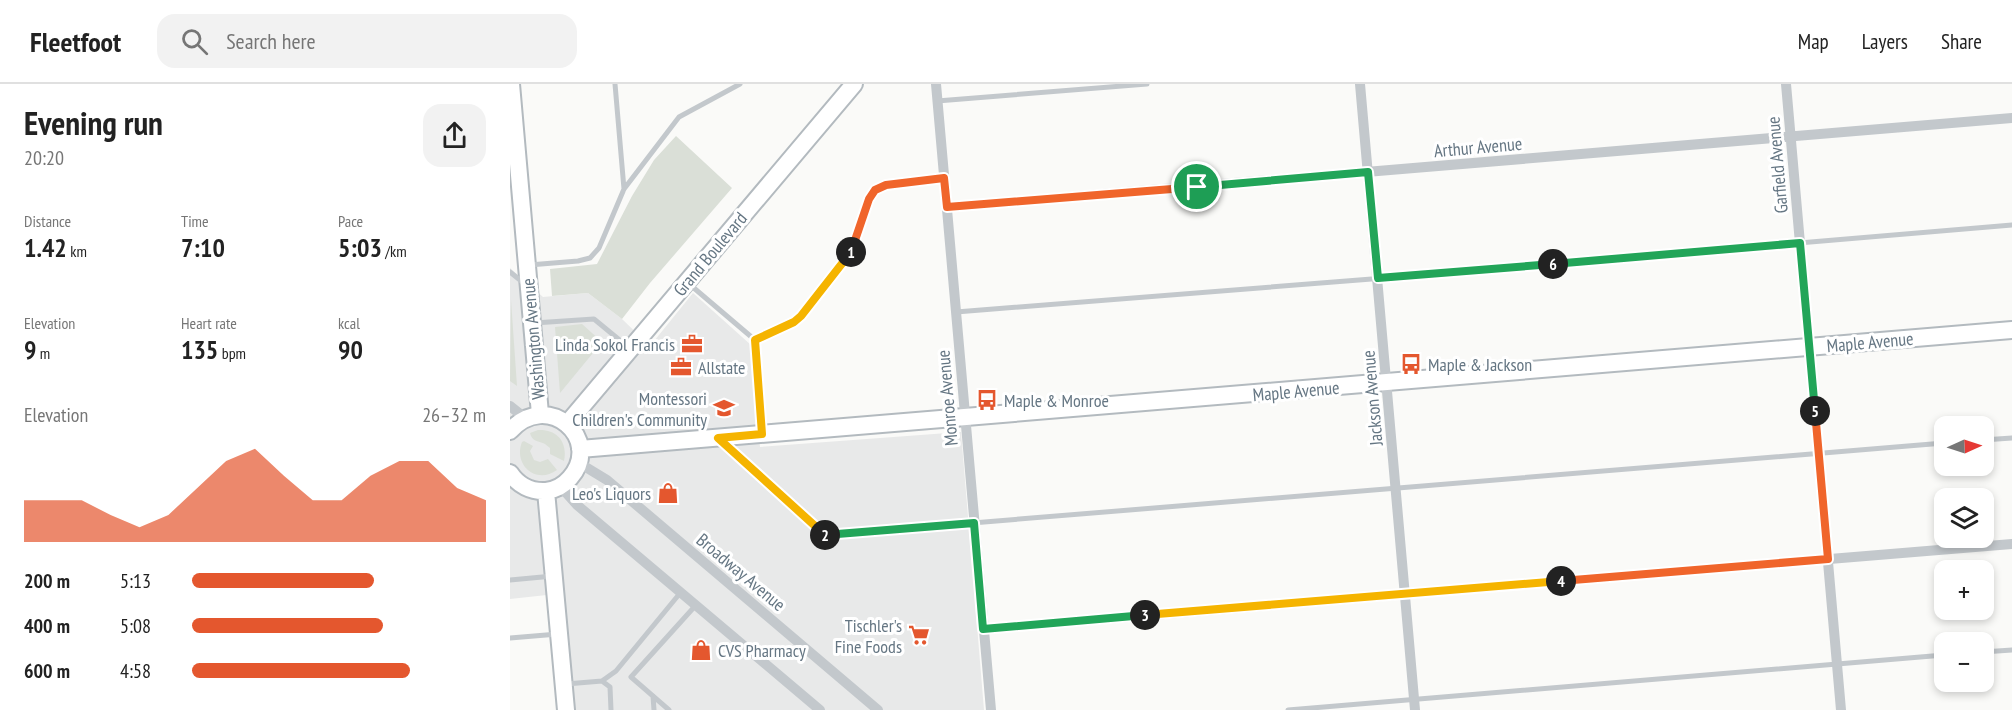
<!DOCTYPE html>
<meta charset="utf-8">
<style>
:root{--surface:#fff;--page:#f2f2f2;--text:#222;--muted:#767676;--line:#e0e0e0;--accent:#e4572e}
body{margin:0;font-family:"PT Sans Narrow",sans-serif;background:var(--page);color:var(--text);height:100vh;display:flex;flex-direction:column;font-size:22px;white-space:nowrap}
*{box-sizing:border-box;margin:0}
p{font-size:20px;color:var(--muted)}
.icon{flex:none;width:33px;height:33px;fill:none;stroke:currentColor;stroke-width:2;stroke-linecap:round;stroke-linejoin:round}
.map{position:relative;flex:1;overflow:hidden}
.drawer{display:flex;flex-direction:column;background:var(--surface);width:510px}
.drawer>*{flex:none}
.needle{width:39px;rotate:87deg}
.fabs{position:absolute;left:1424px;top:332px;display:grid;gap:12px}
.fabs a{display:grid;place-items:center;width:60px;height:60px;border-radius:12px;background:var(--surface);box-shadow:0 3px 9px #0003;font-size:30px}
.pin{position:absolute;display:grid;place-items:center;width:51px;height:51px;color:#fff;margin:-26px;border:3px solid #fff;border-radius:50%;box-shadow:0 2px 6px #0007}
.km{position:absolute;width:30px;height:30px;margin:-15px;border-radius:50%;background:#222;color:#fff;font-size:16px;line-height:30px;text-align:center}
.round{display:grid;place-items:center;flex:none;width:63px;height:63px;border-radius:18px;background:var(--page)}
.summary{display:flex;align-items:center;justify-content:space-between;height:102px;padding:0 24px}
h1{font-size:33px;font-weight:600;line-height:45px}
.figures{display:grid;grid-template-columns:repeat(3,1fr);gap:9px;height:102px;padding:6px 24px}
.figures div{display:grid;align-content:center}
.figures b{font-size:26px;font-weight:600}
.figures small{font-size:16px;font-weight:400}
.figures p{font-size:16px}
.chart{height:168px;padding:12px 24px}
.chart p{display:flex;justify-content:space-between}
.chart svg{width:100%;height:108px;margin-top:6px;fill:var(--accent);opacity:.7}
ul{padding:0 24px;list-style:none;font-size:20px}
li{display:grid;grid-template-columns:96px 72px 1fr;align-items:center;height:45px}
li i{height:15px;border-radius:8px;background:var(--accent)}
header{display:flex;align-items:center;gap:36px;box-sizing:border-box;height:84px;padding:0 30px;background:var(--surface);border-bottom:2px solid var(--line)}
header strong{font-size:28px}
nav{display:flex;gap:33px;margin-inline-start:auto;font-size:21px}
.search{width:420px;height:54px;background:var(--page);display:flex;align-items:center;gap:15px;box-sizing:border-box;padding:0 21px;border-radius:18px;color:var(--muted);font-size:22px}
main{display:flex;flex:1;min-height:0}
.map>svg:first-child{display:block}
.built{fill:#e8e9e9}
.green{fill:#dadfd7}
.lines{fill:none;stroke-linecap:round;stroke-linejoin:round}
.secondary-casing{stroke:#b3babf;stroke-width:20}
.lane{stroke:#c3c8cc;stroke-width:5}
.street{stroke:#c3c8cc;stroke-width:10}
.secondary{stroke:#fff;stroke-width:16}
.split-1-casing{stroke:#fff;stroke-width:12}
.split-2-casing{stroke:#fff;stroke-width:12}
.split-3-casing{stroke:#fff;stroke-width:12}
.split-4-casing{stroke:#fff;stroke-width:12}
.split-5-casing{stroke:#fff;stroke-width:12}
.split-6-casing{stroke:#fff;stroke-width:12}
.split-7-casing{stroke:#fff;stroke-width:12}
.split-1{stroke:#f0652b;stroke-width:8}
.split-2{stroke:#f5b400;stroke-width:8}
.split-3{stroke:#22a559;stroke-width:8}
.split-4{stroke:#f5b400;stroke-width:8}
.split-5{stroke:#f0652b;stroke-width:8}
.split-6{stroke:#22a559;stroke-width:8}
.split-7{stroke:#22a559;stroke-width:8}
.labels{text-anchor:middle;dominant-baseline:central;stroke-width:6;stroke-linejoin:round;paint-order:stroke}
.street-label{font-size:18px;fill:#657683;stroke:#fff}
.poi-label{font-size:18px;fill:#657683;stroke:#fff;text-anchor:end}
</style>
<header>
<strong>Fleetfoot</strong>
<div class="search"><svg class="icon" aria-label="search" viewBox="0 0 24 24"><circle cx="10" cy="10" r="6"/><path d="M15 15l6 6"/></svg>Search here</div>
<nav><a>Map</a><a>Layers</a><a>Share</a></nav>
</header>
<main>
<section class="drawer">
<div class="summary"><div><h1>Evening run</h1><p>20:20</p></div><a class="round"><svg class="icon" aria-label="share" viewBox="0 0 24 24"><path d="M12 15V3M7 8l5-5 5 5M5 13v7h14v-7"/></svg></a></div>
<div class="figures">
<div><p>Distance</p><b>1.42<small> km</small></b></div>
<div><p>Time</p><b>7:10</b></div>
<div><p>Pace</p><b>5:03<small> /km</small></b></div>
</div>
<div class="figures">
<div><p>Elevation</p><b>9<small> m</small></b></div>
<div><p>Heart rate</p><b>135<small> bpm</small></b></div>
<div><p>kcal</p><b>90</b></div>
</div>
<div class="chart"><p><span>Elevation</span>26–32 m</p>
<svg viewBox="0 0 160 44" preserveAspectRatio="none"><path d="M0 44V27L10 27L20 27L30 33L40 38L50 33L60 22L70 11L80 6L90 17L100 27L110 27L120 17L130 11L140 11L150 22L160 27V44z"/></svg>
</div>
<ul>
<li><b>200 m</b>5:13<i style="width:62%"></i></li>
<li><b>400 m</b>5:08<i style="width:65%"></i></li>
<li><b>600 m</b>4:58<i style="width:74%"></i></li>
</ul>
</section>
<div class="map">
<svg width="1502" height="626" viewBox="0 0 1502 626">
<rect width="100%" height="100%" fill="#fafaf8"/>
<path class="built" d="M 0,184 L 33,213 L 78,209 L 112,235 L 140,262 L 183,209 L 241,261 L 250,363 L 451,348 L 474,626 L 56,626 L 46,510 L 0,515 Z"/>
<path class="green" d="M 166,52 L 222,104 L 140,199 L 112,235 L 78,209 L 42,212 L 40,185 L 87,180 L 122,112 L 144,76 Z
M 1,216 L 7,302 L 0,297 Z
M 72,240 L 92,258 L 50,309 L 45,243 Z
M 28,346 C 47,345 58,358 54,377 L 40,370 L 40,364 L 35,360 C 29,357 22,358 20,349 Z
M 14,357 L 23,362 L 20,367 L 24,376 L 30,378 L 38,375 L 47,386 C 26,401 3,381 12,358 Z"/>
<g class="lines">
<defs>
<path id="secondary" d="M 1,0 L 30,330
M 57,340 L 344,0
M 0,347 C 37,305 94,355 60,394 C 54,401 45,406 36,407 C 21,408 8,401 0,389
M 70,365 L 1502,246
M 36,407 L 56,626"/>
</defs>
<use href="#secondary" class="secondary-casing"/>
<path class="lane" d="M 105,0 L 114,105
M 427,17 L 637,0
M 19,181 L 68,177 L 80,174 L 89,164 L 114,105 L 169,33 L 230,0
M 0,188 L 15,200
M 178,199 L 245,256 L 252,348
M 446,228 L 887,193 L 1502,141
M 24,239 L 84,235 L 118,263
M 245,256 L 284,238 L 291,232 L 339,172 L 359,115 L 365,106 L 376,101 L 434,94
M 1473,356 L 1502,354
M 212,358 L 316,451 L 1434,359
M 0,496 L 43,492
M 0,554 L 48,550
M 1473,568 L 1502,566
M 92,597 L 100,603 L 101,626
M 56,600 L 92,597 L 106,587 L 171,508
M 143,612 L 144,626
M 159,626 L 121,593 L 186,521
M 778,626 L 1434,571"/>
<path class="street" d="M 426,0 L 481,626
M 850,0 L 905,626
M 1276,0 L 1331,626
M 437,123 L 1502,34
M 0,322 L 15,334
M 69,379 L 97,396 L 368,626
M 50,402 L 67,421 L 310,626
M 473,545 L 1502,460"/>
<use href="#secondary" class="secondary"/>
</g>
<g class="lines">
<defs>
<path id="split-1" d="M 341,168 L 359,115 L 365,106 L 376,101 L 434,94 L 437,123 L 687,103"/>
<path id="split-2" d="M 315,451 L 208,354 L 252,350 L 245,256 L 284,238 L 291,232 L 341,168"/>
<path id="split-3" d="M 315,451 L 464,439 L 473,545 L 635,531"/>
<path id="split-4" d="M 635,531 L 1051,497"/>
<path id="split-5" d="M 1051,497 L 1318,475 L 1305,327"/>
<path id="split-6" d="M 1043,180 L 1290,159 L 1305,327"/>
<path id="split-7" d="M 687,103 L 858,88 L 868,194 L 1043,180"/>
</defs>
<use href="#split-1" class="split-1-casing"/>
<use href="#split-2" class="split-2-casing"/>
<use href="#split-3" class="split-3-casing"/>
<use href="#split-4" class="split-4-casing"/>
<use href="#split-5" class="split-5-casing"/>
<use href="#split-6" class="split-6-casing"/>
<use href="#split-7" class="split-7-casing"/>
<use href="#split-1" class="split-1"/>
<use href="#split-2" class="split-2"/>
<use href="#split-3" class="split-3"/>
<use href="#split-4" class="split-4"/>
<use href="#split-5" class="split-5"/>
<use href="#split-6" class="split-6"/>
<use href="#split-7" class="split-7"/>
</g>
<defs>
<symbol id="office-bare" viewBox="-9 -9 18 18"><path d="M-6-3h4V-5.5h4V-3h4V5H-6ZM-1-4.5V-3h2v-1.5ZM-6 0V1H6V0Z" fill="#e4572e" stroke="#fff" stroke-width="2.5" paint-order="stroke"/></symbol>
<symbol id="bus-bare" viewBox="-9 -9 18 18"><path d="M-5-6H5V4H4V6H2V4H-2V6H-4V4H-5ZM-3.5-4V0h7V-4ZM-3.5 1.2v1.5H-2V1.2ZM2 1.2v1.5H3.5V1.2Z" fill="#e4572e" stroke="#fff" stroke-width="2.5" paint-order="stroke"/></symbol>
<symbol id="school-bare" viewBox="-9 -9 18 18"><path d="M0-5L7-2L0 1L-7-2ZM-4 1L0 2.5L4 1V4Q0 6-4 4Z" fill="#e4572e" stroke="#fff" stroke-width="2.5" paint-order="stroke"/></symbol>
<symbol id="shop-bare" viewBox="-9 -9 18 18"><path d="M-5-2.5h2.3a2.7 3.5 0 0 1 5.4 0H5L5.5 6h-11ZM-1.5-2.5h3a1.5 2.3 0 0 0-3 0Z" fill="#e4572e" stroke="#fff" stroke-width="2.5" paint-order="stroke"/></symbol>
<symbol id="supermarket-bare" viewBox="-9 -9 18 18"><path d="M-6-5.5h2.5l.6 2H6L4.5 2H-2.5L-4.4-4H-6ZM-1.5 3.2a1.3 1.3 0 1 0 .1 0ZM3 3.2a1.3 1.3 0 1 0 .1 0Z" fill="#e4572e" stroke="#fff" stroke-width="2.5" paint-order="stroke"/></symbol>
</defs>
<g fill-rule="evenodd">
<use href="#office-bare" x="167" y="245" width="30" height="30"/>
<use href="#bus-bare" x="886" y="265" width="30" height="30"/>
<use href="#office-bare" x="156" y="268" width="30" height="30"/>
<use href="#bus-bare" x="462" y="301" width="30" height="30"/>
<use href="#school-bare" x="199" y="309" width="30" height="30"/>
<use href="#shop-bare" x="143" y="394" width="30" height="30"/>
<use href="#supermarket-bare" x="394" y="536" width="30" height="30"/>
<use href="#shop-bare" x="176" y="551" width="30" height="30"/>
</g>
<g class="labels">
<g class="street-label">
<text transform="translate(968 63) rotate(-5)">Arthur Avenue</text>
<text transform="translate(1267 81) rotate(-95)">Garfield Avenue</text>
<text transform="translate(200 170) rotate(-50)">Grand Boulevard</text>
<text transform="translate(23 255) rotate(-95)">Washington Avenue</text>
<text transform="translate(1360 258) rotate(-5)">Maple Avenue</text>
<text transform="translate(786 307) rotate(-5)">Maple Avenue</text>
<text transform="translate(437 314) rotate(-95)">Monroe Avenue</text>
<text transform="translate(862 314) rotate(-95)">Jackson Avenue</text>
<text transform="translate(231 488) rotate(40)">Broadway Avenue</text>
</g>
<g class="poi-label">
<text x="165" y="260">Linda Sokol Francis</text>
<text x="918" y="280" text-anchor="start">Maple &amp; Jackson</text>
<text x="188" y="283" text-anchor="start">Allstate</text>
<text x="197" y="314">Montessori<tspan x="197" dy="21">Children's Community</tspan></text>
<text x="494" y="316" text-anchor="start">Maple &amp; Monroe</text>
<text x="141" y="409">Leo's Liquors</text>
<text x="392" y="541">Tischler's<tspan x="392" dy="21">Fine Foods</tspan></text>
<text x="208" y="566" text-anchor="start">CVS Pharmacy</text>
</g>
</g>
</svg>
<div class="fabs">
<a><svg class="needle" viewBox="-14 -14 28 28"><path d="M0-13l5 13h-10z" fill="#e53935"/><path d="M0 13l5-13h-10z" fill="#767676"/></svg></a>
<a><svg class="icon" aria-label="layers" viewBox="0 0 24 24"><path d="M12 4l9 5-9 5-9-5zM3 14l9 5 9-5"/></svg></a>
<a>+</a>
<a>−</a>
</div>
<div class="pin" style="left:687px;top:103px;background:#1e9e55"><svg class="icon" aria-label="arrive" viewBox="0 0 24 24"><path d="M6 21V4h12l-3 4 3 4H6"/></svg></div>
<b class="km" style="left:341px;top:168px">1</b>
<b class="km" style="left:315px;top:451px">2</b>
<b class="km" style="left:635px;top:531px">3</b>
<b class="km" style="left:1051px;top:497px">4</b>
<b class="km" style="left:1305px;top:327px">5</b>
<b class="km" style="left:1043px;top:180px">6</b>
</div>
</main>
